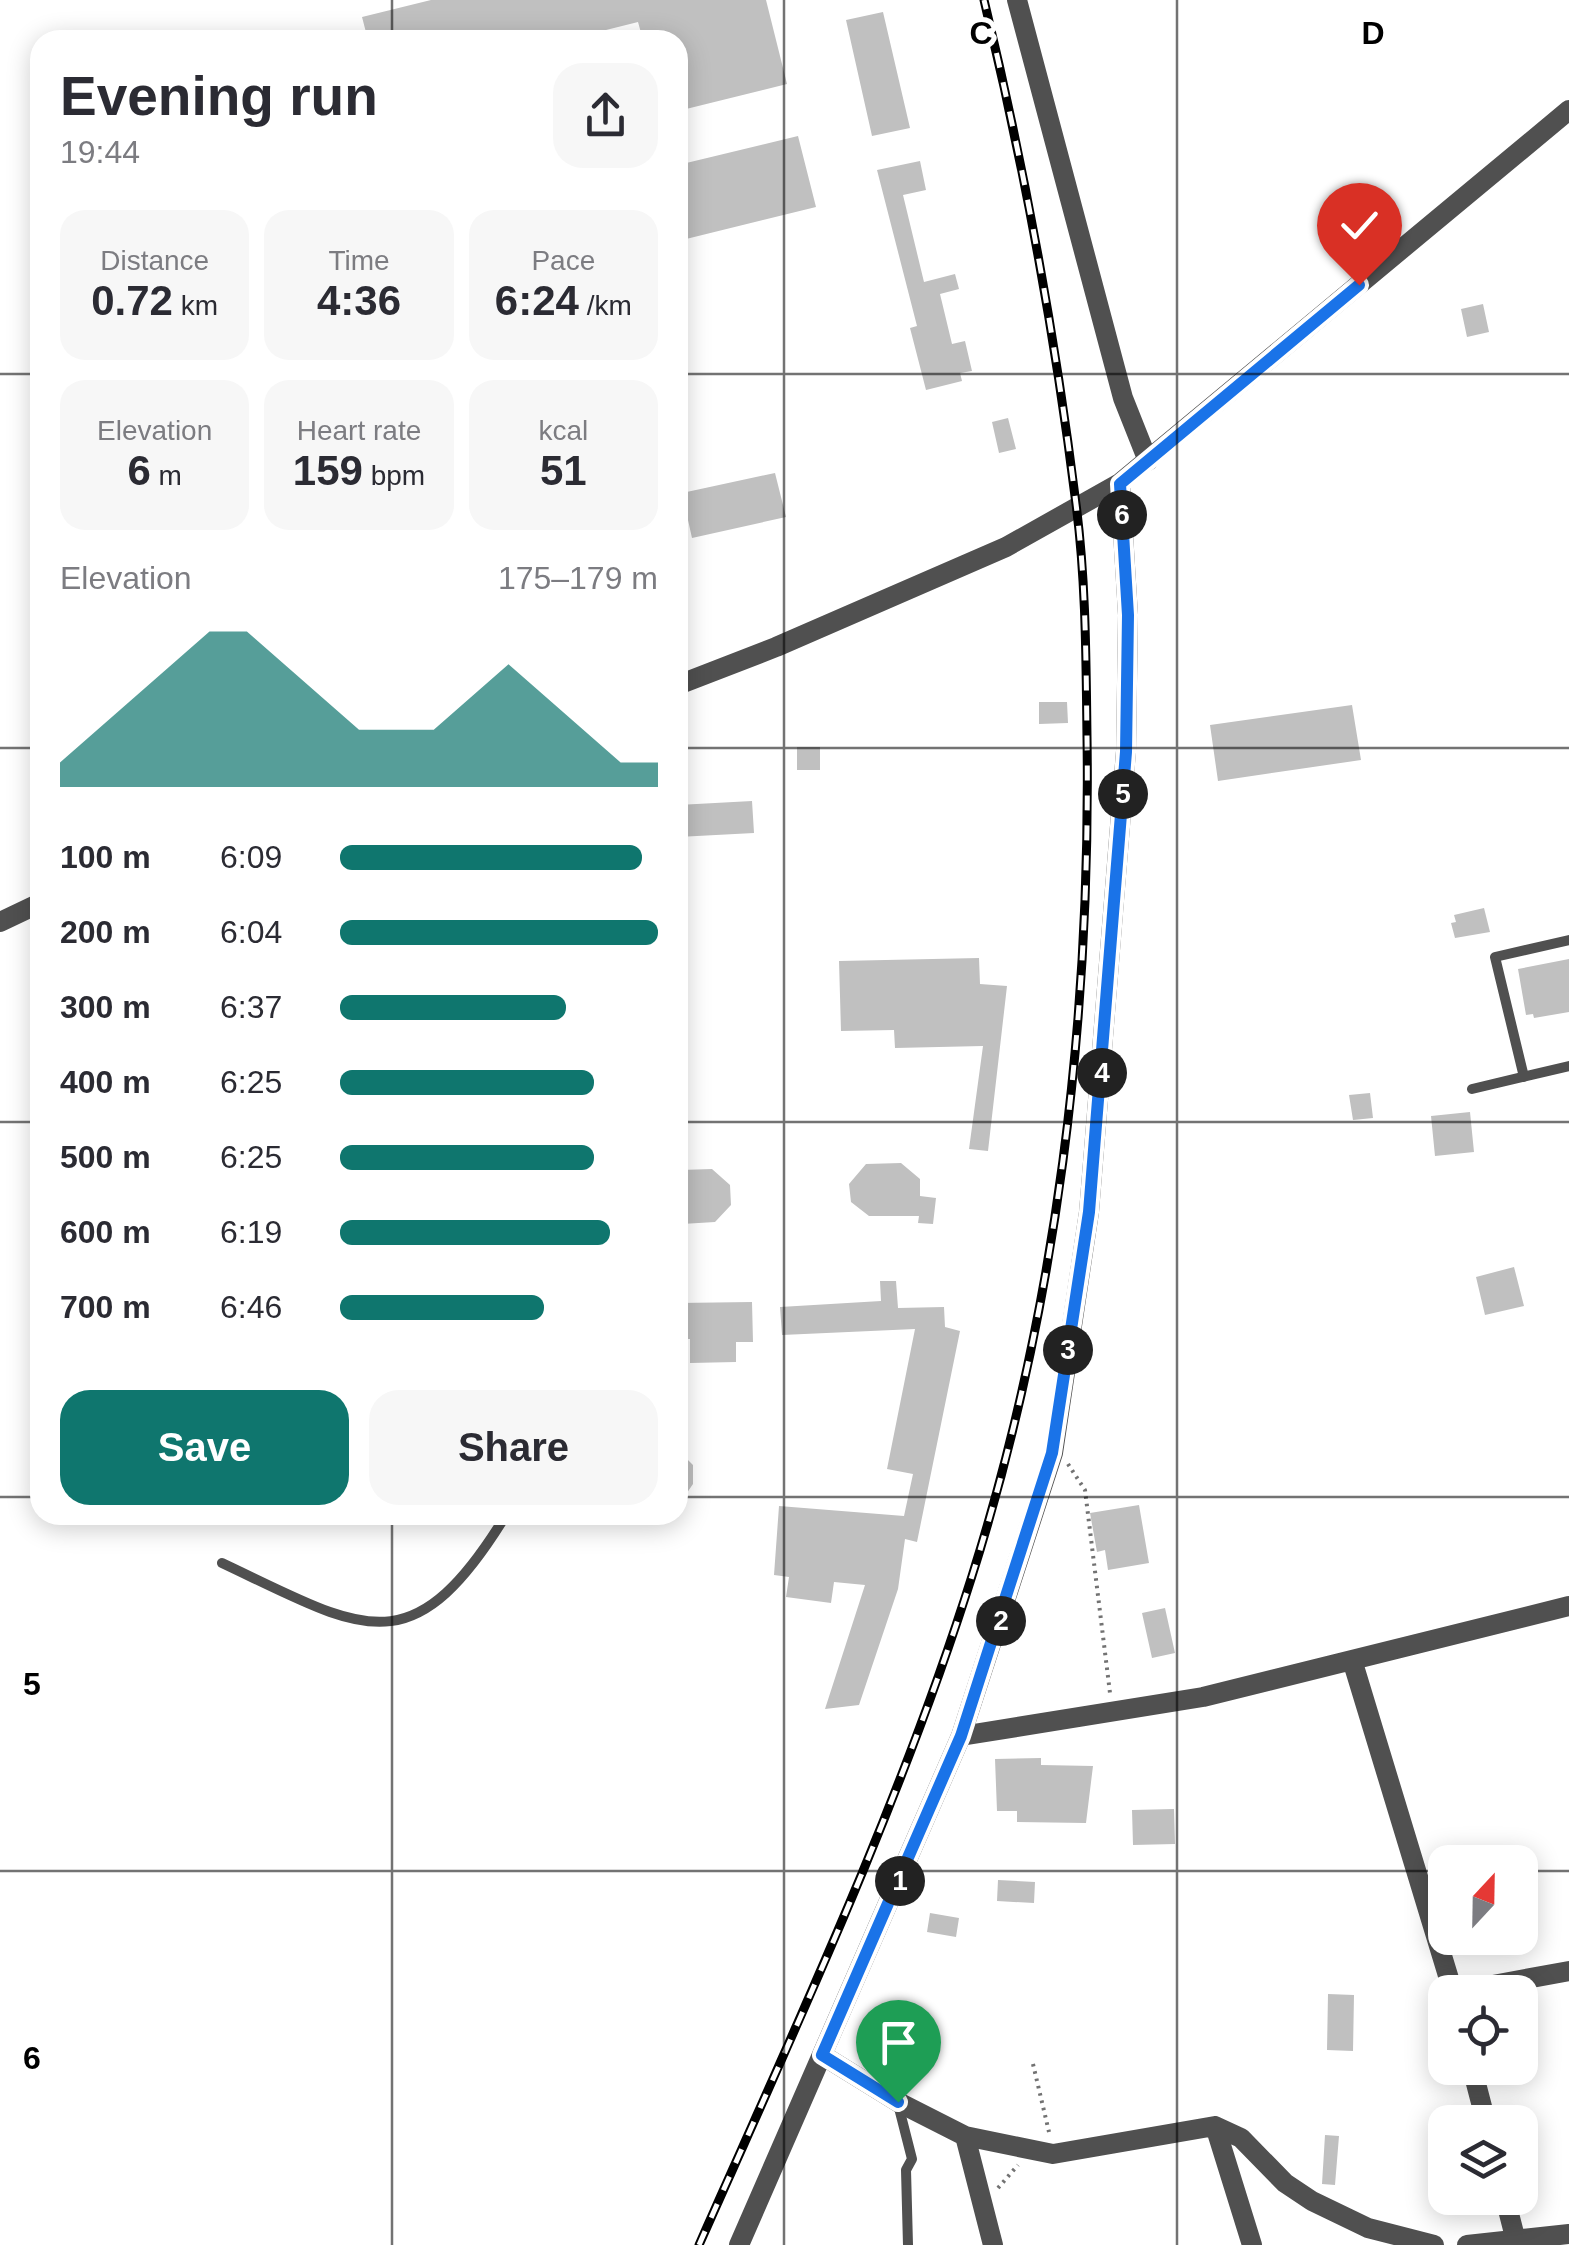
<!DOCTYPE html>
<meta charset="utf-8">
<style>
:root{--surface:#fff;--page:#f7f7f7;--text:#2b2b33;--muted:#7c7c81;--accent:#0f766e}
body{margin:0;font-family:Helvetica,sans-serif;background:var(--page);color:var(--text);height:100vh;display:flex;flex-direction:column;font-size:38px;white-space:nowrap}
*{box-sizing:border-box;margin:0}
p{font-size:32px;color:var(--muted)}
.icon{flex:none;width:55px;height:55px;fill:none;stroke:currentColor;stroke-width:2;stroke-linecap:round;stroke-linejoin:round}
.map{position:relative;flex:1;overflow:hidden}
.side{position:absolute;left:30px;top:30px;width:658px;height:1495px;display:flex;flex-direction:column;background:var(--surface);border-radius:30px;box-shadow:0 5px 25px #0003}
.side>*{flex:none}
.needle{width:65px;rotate:22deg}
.fabs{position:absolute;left:1428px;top:1845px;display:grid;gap:20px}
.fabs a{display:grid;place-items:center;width:110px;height:110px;border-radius:20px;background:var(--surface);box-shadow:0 5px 25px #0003;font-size:50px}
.pin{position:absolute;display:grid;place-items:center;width:85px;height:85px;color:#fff;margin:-102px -42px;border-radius:50% 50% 50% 0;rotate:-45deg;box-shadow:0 0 10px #0007}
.pin .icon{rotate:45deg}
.km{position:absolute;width:50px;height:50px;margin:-25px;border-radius:50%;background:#222;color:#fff;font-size:28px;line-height:50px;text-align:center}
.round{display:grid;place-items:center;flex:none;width:105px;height:105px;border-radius:30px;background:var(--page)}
.summary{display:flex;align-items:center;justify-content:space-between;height:170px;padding:0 30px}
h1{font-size:55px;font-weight:600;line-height:75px}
.figures{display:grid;grid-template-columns:repeat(3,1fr);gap:15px;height:170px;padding:10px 30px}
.figures div{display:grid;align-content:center;border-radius:25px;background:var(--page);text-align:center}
.figures b{font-size:42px;font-weight:600}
.figures small{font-size:28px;font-weight:400}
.figures p{font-size:28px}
.chart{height:280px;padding:20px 30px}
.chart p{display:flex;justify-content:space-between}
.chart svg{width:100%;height:180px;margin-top:10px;fill:var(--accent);opacity:.7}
.button{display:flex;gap:20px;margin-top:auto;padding:20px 30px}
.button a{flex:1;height:115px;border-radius:30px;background:var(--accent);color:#fff;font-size:40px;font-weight:600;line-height:115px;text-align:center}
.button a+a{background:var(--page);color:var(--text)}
ul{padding:0 30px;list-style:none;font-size:32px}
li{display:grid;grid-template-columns:160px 120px 1fr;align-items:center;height:75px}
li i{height:25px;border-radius:12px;background:var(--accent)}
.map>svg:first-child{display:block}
.building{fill:#c0c0c0}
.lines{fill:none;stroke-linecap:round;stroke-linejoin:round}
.path{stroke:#727272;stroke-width:4;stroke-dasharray:2.5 5;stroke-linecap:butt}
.lane{stroke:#505050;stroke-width:10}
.street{stroke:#505050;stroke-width:20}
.rail-casing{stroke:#000;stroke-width:9}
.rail{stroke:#fff;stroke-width:5;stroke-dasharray:15;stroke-linecap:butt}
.route-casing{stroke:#fff;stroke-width:20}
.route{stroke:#1a73e8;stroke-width:12}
.grid{fill:none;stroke:#000;stroke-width:2.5;stroke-opacity:0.55}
.grid-label{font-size:32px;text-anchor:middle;font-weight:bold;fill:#000;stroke:#fff;stroke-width:10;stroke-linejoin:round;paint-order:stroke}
</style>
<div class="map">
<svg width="1569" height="2245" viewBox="0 0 1569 2245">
<rect width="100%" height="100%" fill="#fff"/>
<path class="building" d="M 431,0 L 766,0 L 787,84 L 678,111 L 678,40 L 643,40 L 638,22 L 602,31 L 604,40 L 368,40 L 362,17 Z
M 883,12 L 910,128 L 872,136 L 846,20 Z
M 798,136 L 816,207 L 678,241 L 678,165 Z
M 920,161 L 926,190 L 903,195 L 924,282 L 955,274 L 959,289 L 940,294 L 952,344 L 965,341 L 972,371 L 960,373 L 962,381 L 926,390 L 910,328 L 917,326 L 877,170 Z
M 1483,304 L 1489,332 L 1467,337 L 1461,309 Z
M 1008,418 L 1016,449 L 999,453 L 992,422 Z
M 775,473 L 786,517 L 692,538 L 682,493 Z
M 1039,702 L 1067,702 L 1068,723 L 1039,724 Z
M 1352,705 L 1361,760 L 1218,781 L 1210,725 Z
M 797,747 L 820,747 L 820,770 L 797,770 Z
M 752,801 L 754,833 L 678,837 L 678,805 Z
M 1484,908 L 1490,932 L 1455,938 L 1451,923 L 1456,922 L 1454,915 Z
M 979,958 L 980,984 L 1007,986 L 988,1151 L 969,1149 L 983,1046 L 895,1048 L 894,1030 L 841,1031 L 839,961 Z
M 1569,959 L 1569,1012 L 1534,1018 L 1533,1014 L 1526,1015 L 1518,969 Z
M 1370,1093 L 1373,1118 L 1353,1120 L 1349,1095 Z
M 1470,1112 L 1474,1152 L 1435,1156 L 1431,1116 Z
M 901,1163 L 920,1179 L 920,1196 L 936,1198 L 933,1224 L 918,1223 L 919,1216 L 869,1216 L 851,1202 L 849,1184 L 866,1164 Z
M 712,1169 L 730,1185 L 731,1205 L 715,1222 L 682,1224 L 678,1219 L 680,1170 Z
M 1514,1267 L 1524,1306 L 1485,1315 L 1476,1277 Z
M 880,1281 L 896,1281 L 898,1308 L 944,1307 L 945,1327 L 960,1331 L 917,1542 L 905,1539 L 898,1589 L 859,1705 L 825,1709 L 865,1585 L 834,1582 L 831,1603 L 786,1597 L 789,1577 L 774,1575 L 779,1506 L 904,1516 L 913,1474 L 887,1469 L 915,1329 L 782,1335 L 780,1307 L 881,1301 Z
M 752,1302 L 753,1342 L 736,1342 L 736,1362 L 690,1363 L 690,1339 L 678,1339 L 678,1303 Z
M 678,1450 L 693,1465 L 693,1484 L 678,1506 Z
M 1139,1505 L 1149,1563 L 1108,1570 L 1105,1550 L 1097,1552 L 1090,1513 Z
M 1165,1608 L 1175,1653 L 1152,1658 L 1142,1613 Z
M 1041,1758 L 1041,1765 L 1093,1766 L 1086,1823 L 1017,1822 L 1017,1811 L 997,1811 L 995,1759 Z
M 1174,1809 L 1175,1844 L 1133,1845 L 1132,1810 Z
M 998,1880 L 1035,1882 L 1034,1903 L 997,1901 Z
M 930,1913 L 959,1918 L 956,1937 L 927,1932 Z
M 1328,1994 L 1354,1995 L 1353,2051 L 1327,2050 Z
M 1325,2135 L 1339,2136 L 1335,2185 L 1322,2184 Z"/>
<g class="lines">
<path class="path" d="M 1068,1464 L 1085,1490 L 1110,1693
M 1033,2064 L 1049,2132
M 998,2188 L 1018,2165"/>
<path class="lane" d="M 1524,1077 L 1495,957 L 1569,940
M 1472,1089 L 1569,1066
M 222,1563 C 362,1629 411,1670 506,1515
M 898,2104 L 912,2159 L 906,2170 L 908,2245"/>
<path class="street" d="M 1017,0 L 1123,398 L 1148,461
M 678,685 L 776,647 L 1006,547 L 1120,483 L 1569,110
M 0,922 L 40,903
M 1353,1663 L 1453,1992
M 961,1736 L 1203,1697 L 1569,1606
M 1455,1992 L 1569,1971
M 822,2055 L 898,2102 L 965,2136 L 1053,2154 L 1215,2126 L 1241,2138 L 1285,2183 L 1312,2201 L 1368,2228 L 1434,2245
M 1472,2068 L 1486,2122
M 1215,2126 L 1252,2245
M 965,2136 L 993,2245
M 1505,2198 L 1517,2245
M 739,2245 L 961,1736 L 1053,1453 L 1089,1212 L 1126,751 L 1128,615 L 1120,483
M 1467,2245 L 1569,2234"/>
<defs>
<path id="rail" d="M 699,2245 C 796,2026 900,1805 972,1576 C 1057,1307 1091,1019 1087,737 C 1086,660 1086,581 1076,504 C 1055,334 1024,166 984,0"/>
</defs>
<use href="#rail" class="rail-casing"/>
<use href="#rail" class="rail"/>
</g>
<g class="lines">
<defs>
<path id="route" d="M 898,2102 L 822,2055 L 961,1736 L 1052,1453 L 1089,1212 L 1126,752 L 1128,615 L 1120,484 L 1359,285"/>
</defs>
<use href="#route" class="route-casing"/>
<use href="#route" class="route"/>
</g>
<path class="grid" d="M 392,0 L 392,40M 784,0 L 784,2245M 1177,0 L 1177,2245M 0,374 L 40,374M 678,374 L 1569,374M 0,748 L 40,748M 678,748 L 1569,748M 0,1122 L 40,1122M 678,1122 L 1569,1122M 0,1497 L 40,1497M 678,1497 L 1569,1497M 392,1515 L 392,2245M 0,1871 L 1445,1871M 1520,1871 L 1569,1871"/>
<g class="grid-label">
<text x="981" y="44">C</text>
<text x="1373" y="44">D</text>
<text x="32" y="1695">5</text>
<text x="32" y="2069">6</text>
</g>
</svg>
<div class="fabs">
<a><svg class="needle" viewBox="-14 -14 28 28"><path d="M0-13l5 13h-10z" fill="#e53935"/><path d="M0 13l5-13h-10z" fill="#7c7c81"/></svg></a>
<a><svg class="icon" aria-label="locate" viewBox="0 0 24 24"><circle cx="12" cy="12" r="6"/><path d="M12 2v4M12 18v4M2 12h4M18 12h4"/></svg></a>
<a><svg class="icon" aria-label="layers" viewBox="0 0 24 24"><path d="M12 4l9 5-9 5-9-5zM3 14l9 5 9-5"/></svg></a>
</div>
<div class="pin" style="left:898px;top:2102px;background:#1e9e55"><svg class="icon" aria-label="arrive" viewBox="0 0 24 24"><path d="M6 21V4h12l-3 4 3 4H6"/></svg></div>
<div class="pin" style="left:1359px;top:285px;background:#d93025"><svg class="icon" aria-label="check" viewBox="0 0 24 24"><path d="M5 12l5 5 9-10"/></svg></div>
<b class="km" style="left:900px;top:1881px">1</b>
<b class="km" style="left:1001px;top:1621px">2</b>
<b class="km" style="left:1068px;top:1350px">3</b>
<b class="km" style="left:1102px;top:1073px">4</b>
<b class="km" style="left:1123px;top:794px">5</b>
<b class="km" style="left:1122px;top:515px">6</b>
<section class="side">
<div class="summary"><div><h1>Evening run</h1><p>19:44</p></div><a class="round"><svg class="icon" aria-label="share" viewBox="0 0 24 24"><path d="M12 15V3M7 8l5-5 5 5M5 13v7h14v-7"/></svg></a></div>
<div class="figures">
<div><p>Distance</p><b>0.72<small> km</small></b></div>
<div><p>Time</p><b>4:36</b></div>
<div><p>Pace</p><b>6:24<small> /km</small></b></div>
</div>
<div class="figures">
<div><p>Elevation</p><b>6<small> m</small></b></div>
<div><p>Heart rate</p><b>159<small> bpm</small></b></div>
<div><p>kcal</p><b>51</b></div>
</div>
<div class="chart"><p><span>Elevation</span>175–179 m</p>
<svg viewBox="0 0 160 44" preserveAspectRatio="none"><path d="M0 44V38L10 30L20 22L30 14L40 6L50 6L60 14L70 22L80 30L90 30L100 30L110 22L120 14L130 22L140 30L150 38L160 38V44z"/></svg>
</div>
<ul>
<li><b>100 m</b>6:09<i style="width:95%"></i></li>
<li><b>200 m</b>6:04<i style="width:100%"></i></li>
<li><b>300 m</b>6:37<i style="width:71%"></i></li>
<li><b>400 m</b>6:25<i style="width:80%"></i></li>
<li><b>500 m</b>6:25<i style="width:80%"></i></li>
<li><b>600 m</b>6:19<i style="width:85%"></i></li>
<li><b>700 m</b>6:46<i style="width:64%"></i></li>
</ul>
<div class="button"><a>Save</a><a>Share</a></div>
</section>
</div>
